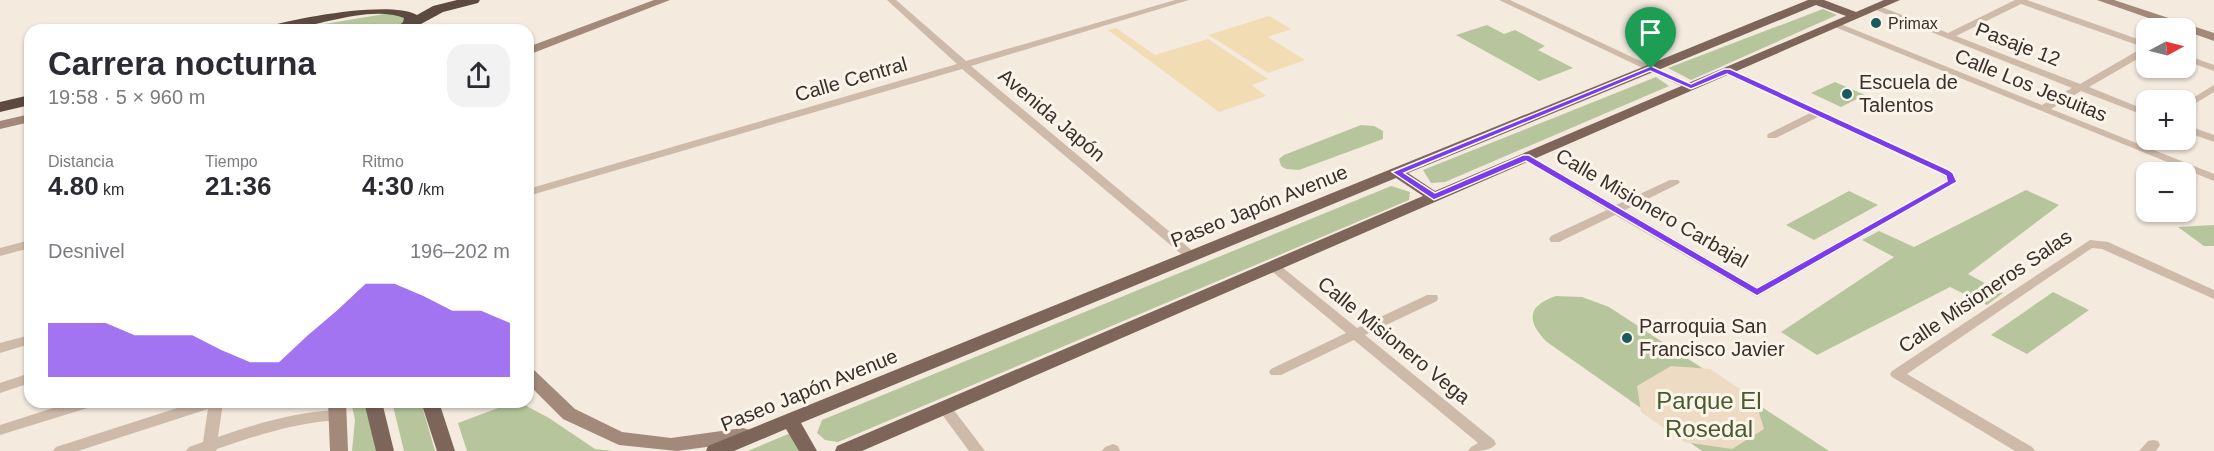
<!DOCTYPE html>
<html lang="es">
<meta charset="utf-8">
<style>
:root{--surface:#fff;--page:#f2f2f3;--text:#2b2b33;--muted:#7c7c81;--accent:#7c3aed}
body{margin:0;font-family:Helvetica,sans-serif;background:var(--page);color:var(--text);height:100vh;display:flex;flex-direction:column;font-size:22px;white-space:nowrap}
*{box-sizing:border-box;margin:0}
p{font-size:20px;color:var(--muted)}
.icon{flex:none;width:33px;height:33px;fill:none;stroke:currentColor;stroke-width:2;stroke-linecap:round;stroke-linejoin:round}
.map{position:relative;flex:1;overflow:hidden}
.panel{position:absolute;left:24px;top:24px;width:510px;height:384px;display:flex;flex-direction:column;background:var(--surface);border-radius:18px;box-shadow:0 2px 4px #0004}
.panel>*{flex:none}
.needle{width:39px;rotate:83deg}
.fabs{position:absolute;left:2136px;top:18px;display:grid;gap:12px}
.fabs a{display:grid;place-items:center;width:60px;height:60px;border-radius:12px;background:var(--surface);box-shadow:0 2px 4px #0004;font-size:30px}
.pin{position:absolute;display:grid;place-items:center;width:51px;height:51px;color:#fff;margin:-62px -26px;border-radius:50% 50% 50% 0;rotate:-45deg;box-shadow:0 0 6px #0007}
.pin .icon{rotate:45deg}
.round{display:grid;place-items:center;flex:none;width:63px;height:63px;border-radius:18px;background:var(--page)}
.overview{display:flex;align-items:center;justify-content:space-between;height:102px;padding:0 24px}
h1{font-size:33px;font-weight:600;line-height:45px}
.metrics{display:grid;grid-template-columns:repeat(3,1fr);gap:9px;height:102px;padding:6px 24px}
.metrics div{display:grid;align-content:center}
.metrics b{font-size:26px;font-weight:600}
.metrics small{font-size:16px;font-weight:400}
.metrics p{font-size:16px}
.chart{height:168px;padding:12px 24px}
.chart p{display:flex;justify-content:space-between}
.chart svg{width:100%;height:108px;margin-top:6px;fill:var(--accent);opacity:.7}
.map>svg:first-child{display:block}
.green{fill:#b7c59d}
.sand{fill:#f2dcb3}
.plaza{fill:#eddbc4}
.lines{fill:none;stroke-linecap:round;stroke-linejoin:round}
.street{fill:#cebaa9;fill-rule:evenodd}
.secondary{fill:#a2897a;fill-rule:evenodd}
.primary{fill:#7d6659;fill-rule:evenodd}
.highway{fill:#5c4940;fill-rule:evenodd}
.route{fill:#7c3aed;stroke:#fff;stroke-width:1.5;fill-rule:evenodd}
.poi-dot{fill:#1b5a5f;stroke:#fbf4eb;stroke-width:2}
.labels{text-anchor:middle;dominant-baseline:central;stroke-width:6;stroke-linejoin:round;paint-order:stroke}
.far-poi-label{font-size:16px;fill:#3a2f29;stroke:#fbf4eb;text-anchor:start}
.street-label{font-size:20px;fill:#3a2f29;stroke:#fbf4eb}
.poi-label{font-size:20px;fill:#3a2f29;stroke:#fbf4eb;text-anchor:start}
.near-park-label{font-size:24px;fill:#495b2b;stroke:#fbf4eb}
</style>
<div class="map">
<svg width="2214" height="451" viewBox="0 0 2214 451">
<rect width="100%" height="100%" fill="#f4eade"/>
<path class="green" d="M 1823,9 L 1837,15 L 1691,80 L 1668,68 Z
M 390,13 L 402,16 L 406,19 L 395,30 L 289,30 Z
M 1487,25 L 1504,34 L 1515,30 L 1545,46 L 1538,50 L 1573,68 L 1539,81 L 1456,35 Z
M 1656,77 L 1669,86 L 1445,182 L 1431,183 L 1423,170 Z
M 1835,82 L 1865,95 L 1841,107 L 1811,93 Z
M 1361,125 L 1374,126 L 1383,131 L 1383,139 L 1299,170 L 1286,169 L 1281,166 L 1279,159 L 1284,155 Z
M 1391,186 L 1410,192 L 1409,200 L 838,442 L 825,440 L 817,433 L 822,420 Z
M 2026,190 L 2059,205 L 1968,274 L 2003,293 L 1987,305 L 1950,287 L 1817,355 L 1781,332 L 1894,257 L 1862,240 L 1879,231 L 1914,247 Z
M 1849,191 L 1878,205 L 1814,240 L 1786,225 Z
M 2214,225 L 2214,246 L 2204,246 L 2178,227 Z
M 2053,292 L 2089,310 L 2027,354 L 1991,335 Z
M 1556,296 L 1582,297 L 1609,307 L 1829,451 L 1702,451 L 1547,342 C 1527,322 1526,306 1556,296 Z
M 351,402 L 366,402 L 378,451 L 352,451 L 355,420 Z
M 392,402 L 421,402 L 435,451 L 404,451 Z
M 514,402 L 519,402 L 549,418 L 595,449 L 613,451 L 467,451 L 458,423 Z
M 793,432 L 803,451 L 748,451 Z"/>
<path class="sand" d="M 1269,16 L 1291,29 L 1268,37 L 1305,60 L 1268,73 L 1209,35 Z
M 1116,28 L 1155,55 L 1208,39 L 1268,79 L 1252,85 L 1266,96 L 1219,112 L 1108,30 Z"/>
<path class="plaza" d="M 1671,366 L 1710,369 L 1755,399 L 1764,429 L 1732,449 L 1684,442 L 1641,412 L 1637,386 Z"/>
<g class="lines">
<path class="street" d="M 887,0 L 896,0 L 966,61 L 1175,0 L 1189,0 L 971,66 L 1195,253 L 1197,256 L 1195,259 L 1187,259 L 962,69 L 528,196 L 528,189 L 957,64 Z
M 1499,0 L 1510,0 L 1696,87 L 1695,89 L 1687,89 Z
M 2015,0 L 2027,0 L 2146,42 L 2146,54 L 2089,87 L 2146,110 L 2146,116 L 2081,91 L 2051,109 L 2214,174 L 2214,181 L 1830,25 L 1835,22 L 1838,23 L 2042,105 L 2072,88 L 1871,8 L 1873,6 L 1879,6 L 1948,33 ZM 2021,4 L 2143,47 L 2144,47 L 2080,84 L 1956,36 Z
M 2186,55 L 2214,65 L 2214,71 L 2186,61 Z
M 1727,68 L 1947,169 L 1954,173 L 1958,182 L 1757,297 L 1615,215 L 1559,242 L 1551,242 L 1549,239 L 1551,236 L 1607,210 L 1522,159 L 1520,157 L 1522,155 L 1530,155 L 1616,205 L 1670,180 L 1678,180 L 1680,182 L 1678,184 L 1625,210 L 1757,287 L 1946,181 L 1945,177 L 1939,173 L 1818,117 L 1776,138 L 1768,138 L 1767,136 L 1768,134 L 1810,113 L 1723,73 L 1723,69 Z
M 2214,85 L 2214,92 L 2186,109 L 2186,102 Z
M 2186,125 L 2214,135 L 2214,142 L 2186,132 Z
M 30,240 L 30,248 L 0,256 L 0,248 Z
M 2090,240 L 2108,242 L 2214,290 L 2214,299 L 2102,249 L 2092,248 L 1907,374 L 2032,447 L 2035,451 L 2015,451 L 1892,377 L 1890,374 L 1892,371 Z
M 1273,262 L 1277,263 L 1357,328 L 1427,295 L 1437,295 L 1438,298 L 1437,301 L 1365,335 L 1494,440 L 1496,444 C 1491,451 1478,451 1468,451 L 1471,447 L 1478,443 L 1354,340 L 1281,375 L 1271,375 L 1269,372 L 1271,369 L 1346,333 L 1269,269 L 1267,266 L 1269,263 Z
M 30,335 L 30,344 L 0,353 L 0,343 Z
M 30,373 L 30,383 L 0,393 L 0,383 Z
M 72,402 L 96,402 L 94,406 L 0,435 L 0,425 Z
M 196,402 L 223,402 L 218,437 C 258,423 296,412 338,410 L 343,411 L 345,415 L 343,419 L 338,420 C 295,423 257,435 217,449 L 216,451 L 186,451 L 189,447 L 203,442 L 208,409 L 78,451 L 53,451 L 56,447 Z
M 945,404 L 950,405 L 985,451 L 969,451 L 938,409 L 940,405 Z
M 2153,440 L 2158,441 L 2160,445 L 2156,451 L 2139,451 L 2148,441 Z
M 1113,444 L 1118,446 L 1120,451 L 1102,451 L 1105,447 Z"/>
<path class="secondary" d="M 654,0 L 670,0 L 528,55 L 528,47 Z
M 2097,0 L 2114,0 L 2214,33 L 2214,41 L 2186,31 L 2186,28 L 2177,28 Z
M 30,114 L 30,122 L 0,129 L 0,121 Z
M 528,368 L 534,370 L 575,409 L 622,432 L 671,438 L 743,428 L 750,430 L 752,435 L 750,440 L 743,442 L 677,451 L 619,445 L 563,419 L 528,384 Z
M 328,402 L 346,402 L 348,451 L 330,451 Z"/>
<path class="primary" d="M 1808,0 L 1824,0 L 1856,12 L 1884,0 L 1900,0 L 862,451 L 835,451 L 837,446 L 1423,196 L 1396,178 L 801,423 L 817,451 L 799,451 L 786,429 L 734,451 L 706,451 L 708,446 ZM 1816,5 L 1846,16 L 1435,191 L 1408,173 Z
M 364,402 L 382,402 L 394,451 L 376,451 Z
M 421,402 L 439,402 L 455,451 L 437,451 Z"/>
<path class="highway" d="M 457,0 L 480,0 L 478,3 L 443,12 L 410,30 L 396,28 L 403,22 L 404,18 C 372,5 320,25 287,30 C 279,31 271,30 263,30 L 265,27 C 298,18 389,0 417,15 L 433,6 Z
M 30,95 L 30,105 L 0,112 L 0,102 Z"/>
</g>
<path class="route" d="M 1651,66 L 1691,84 L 1724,69 L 1730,69 L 1947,169 L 1953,173 L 1957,182 L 1757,296 L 1526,161 L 1434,200 L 1392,172 ZM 1650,71 L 1691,89 L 1727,74 L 1940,173 L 1946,176 L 1947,181 L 1757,288 L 1529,155 L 1523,155 L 1435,193 L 1404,173 Z"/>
<g class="poi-dot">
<circle cx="1876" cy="23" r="6"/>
<circle cx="1847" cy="94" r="6"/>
<circle cx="1627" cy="338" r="6"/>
</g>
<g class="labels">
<g class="far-poi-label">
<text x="1888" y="23">Primax</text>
</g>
<g class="street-label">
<text transform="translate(2018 44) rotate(21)">Pasaje 12</text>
<text transform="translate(851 79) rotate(-16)">Calle Central</text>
<text transform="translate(2031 85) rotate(22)">Calle Los Jesuitas</text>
<text transform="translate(1052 115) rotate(40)">Avenida Japón</text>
<text transform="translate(1259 206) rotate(-22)">Paseo Japón Avenue</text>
<text transform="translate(1652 208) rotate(30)">Calle Misionero Carbajal</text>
<text transform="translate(1985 291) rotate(-34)">Calle Misioneros Salas</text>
<text transform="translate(1394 340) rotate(39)">Calle Misionero Vega</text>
<text transform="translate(809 390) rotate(-22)">Paseo Japón Avenue</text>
</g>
<g class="poi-label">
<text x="1859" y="82">Escuela de<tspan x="1859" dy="23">Talentos</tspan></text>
<text x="1639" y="326">Parroquia San<tspan x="1639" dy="23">Francisco Javier</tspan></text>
</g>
<g class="near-park-label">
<text x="1709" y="400">Parque El<tspan x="1709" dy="28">Rosedal</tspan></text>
</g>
</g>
</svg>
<div class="fabs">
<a><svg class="needle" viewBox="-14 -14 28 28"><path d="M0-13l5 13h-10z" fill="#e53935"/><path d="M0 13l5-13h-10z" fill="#7c7c81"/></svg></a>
<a>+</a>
<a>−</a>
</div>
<div class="pin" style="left:1651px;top:69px;background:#1e9e55"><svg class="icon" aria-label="arrive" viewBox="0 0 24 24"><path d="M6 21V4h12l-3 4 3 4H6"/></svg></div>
<section class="panel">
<div class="overview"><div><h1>Carrera nocturna</h1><p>19:58 · 5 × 960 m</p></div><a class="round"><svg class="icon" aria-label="share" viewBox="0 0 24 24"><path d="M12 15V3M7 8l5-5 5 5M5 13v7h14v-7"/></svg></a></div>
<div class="metrics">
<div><p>Distancia</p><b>4.80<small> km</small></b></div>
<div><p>Tiempo</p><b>21:36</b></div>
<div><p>Ritmo</p><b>4:30<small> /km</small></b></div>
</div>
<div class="chart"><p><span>Desnivel</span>196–202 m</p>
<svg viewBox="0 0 160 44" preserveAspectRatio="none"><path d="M0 44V22L10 22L20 22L30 27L40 27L50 27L60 33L70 38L80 38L90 27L100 17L110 6L120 6L130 11L140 17L150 17L160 22V44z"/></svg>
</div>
</section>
</div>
